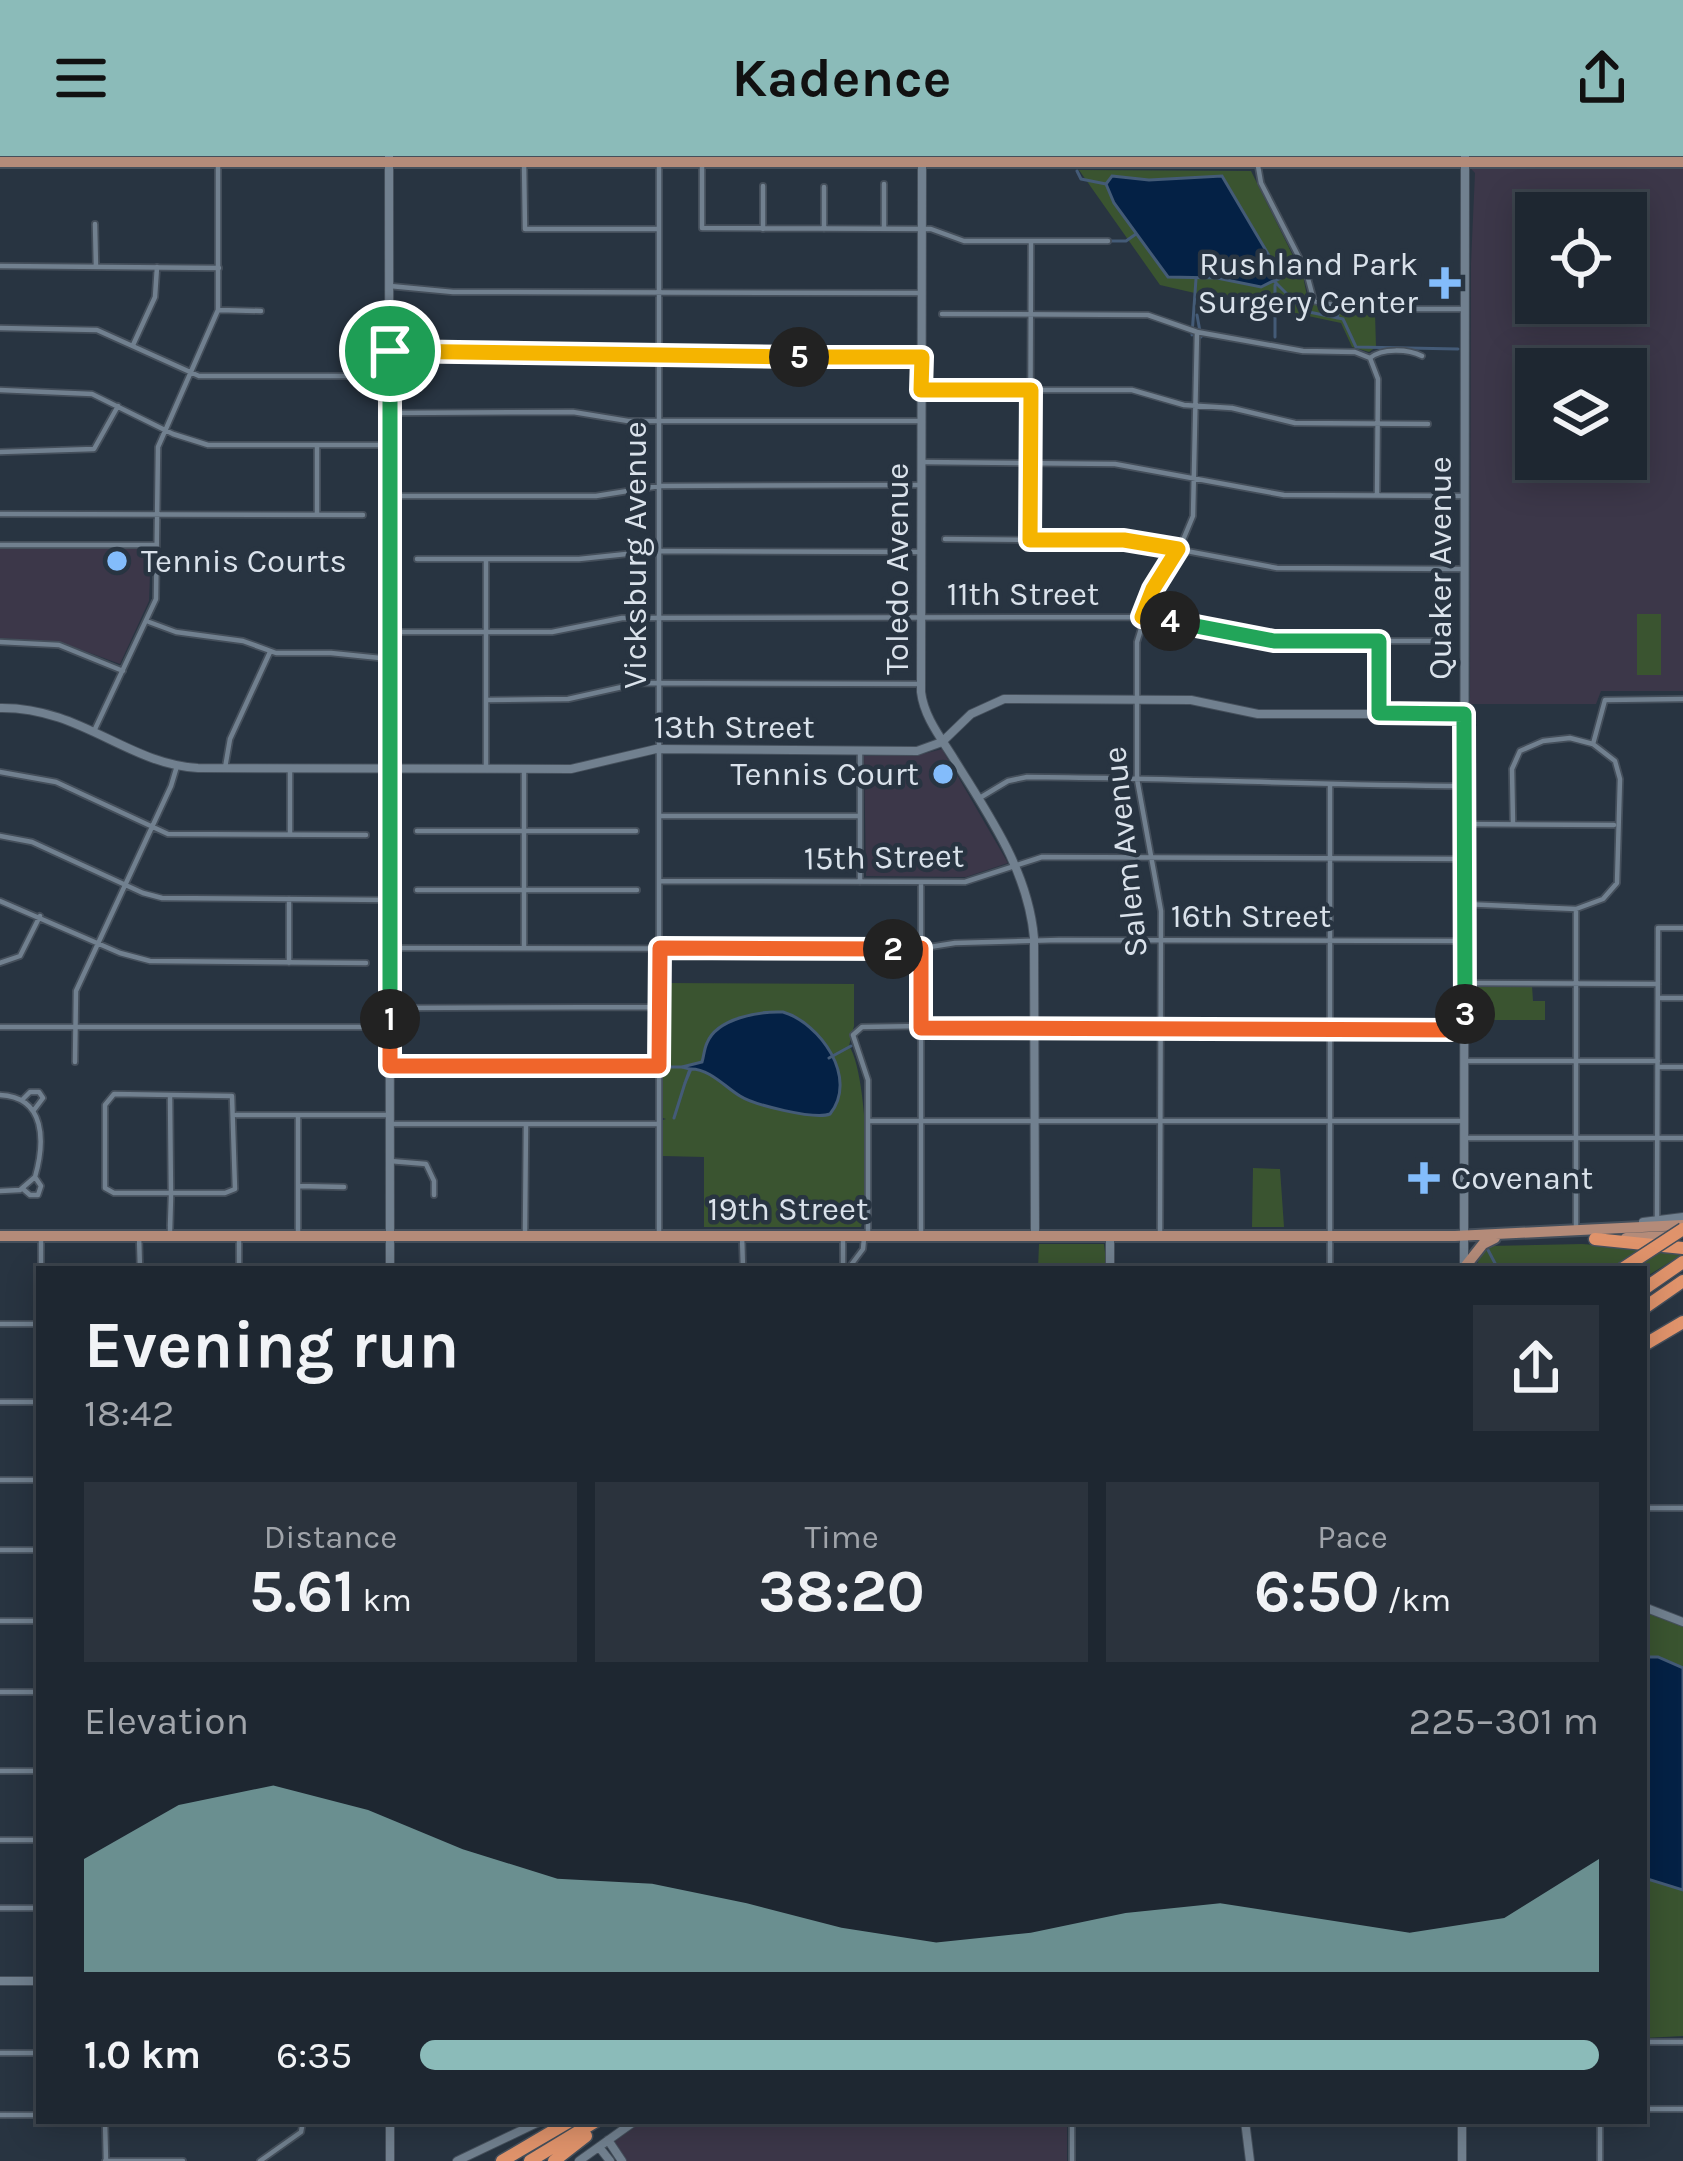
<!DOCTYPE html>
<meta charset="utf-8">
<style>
:root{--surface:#1e2731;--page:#2b333d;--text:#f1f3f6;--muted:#a1a5ab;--line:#3c444d;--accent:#8bbbb9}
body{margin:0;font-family:Karla,sans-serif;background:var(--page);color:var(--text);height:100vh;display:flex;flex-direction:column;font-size:45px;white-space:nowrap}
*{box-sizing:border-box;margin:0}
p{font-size:39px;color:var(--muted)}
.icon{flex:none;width:66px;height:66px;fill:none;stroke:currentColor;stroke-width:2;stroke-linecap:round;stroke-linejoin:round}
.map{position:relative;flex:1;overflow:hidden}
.panel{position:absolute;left:36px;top:1110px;width:1611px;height:858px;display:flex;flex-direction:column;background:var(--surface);border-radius:0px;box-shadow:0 6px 30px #0003,0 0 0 3px var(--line)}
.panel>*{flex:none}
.buttons{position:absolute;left:1515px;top:36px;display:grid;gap:24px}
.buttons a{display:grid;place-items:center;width:132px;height:132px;border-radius:0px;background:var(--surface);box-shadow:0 6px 30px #0003,0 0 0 3px var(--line);font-size:60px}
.pin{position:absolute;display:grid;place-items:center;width:102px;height:102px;color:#fff;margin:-51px;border:6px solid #fff;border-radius:50%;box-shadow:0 3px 12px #0007}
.km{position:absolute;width:60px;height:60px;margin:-30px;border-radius:50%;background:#222;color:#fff;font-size:33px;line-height:60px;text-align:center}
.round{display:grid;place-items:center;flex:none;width:126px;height:126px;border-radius:0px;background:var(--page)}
.head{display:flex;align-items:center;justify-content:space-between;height:204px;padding:0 48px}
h1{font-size:66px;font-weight:700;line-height:90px}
.stats{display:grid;grid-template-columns:repeat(3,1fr);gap:18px;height:204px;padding:12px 48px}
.stats div{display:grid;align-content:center;border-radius:0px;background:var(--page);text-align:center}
.stats b{font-size:60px;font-weight:700}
.stats small{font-size:33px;font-weight:400}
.stats p{font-size:33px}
.chart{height:336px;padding:24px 48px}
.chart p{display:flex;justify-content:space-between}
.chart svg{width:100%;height:216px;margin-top:12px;fill:var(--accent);opacity:.7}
ul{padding:0 48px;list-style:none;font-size:39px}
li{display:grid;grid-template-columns:192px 144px 1fr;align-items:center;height:90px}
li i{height:30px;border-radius:15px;background:var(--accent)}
header{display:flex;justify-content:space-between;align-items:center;height:156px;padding:0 48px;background:var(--accent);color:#111;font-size:54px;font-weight:700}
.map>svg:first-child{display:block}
.education{fill:#3c3749;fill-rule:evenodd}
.green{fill:#3a5430}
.water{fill:#042145;stroke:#445b77;stroke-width:3}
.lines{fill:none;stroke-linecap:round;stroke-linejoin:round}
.stream{stroke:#445b77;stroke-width:3}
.street-casing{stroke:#454f5b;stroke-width:8}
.secondary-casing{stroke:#454f5b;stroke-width:10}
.primary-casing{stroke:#454f5b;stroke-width:14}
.highway-casing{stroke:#454f5b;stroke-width:15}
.street{stroke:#71808f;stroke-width:4.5}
.secondary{stroke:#71808f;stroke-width:8}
.primary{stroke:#b48b79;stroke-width:10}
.highway{stroke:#e0936b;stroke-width:12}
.highway-bridge-casing{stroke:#454f5b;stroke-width:15;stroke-linecap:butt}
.highway-bridge{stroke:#e0936b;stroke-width:12}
.split-1-casing{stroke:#fff;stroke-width:24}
.split-2-casing{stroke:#fff;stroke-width:24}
.split-3-casing{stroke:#fff;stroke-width:24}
.split-4-casing{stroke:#fff;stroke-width:24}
.split-5-casing{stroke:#fff;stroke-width:24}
.split-6-casing{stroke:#fff;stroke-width:24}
.split-1{stroke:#22a559;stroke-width:15}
.split-2{stroke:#f0652b;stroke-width:15}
.split-3{stroke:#f0652b;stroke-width:15}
.split-4{stroke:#22a559;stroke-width:15}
.split-5{stroke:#f5b400;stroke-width:15}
.split-6{stroke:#f5b400;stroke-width:15}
.poi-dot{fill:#83bcfb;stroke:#283441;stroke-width:4.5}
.labels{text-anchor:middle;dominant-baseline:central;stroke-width:9;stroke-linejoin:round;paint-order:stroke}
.poi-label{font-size:33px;fill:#dae2eb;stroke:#283441;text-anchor:end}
.street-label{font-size:33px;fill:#dae2eb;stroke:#283441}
</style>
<header><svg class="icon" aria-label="menu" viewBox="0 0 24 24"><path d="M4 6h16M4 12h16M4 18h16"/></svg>Kadence<svg class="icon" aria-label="share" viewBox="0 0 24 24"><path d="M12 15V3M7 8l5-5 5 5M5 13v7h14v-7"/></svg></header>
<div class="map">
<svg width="1683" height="2005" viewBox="0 0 1683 2005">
<rect width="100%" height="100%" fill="#283441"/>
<path class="education" d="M 1459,0 L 1683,0 L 1683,535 L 1601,535 L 1596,548 L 1470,548 L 1471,107 L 1475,17 ZM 1536,57 L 1626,57 L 1626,147 L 1536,147 ZM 1536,213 L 1626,213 L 1626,303 L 1536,303 Z
M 0,391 L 151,391 L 149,445 L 120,508 L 60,486 L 0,482 Z
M 942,593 L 1008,707 L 966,721 L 866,720 L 864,600 L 923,598 Z
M 643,1965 L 1067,1965 L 1067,2005 L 625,2005 L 614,1986 Z"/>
<path class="green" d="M 1079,14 L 1251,15 L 1303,120 L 1308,145 L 1339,158 L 1375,157 L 1376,191 L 1369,196 L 1352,191 L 1341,167 L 1294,157 L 1282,150 L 1255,151 L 1160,129 Z
M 1637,458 L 1661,458 L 1661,519 L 1637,519 Z
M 663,827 L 854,828 L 854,870 L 849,890 C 867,915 871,1043 861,1071 L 704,1071 L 704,1001 L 663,1000 L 663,964 L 666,963 L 663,962 L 663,915 L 667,912 L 663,907 Z
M 1474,830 L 1532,830 L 1533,845 L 1545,845 L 1545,864 L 1472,864 Z
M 1253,1012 L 1280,1013 L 1284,1071 L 1252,1071 Z
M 1039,1088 L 1104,1088 L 1107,1113 L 1038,1113 Z
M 1582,1088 L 1683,1095 L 1683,1098 L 1644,1122 L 1644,1113 L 1477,1113 L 1479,1100 L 1488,1090 Z
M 1644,1455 L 1683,1470 L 1683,1880 L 1644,1882 Z"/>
<path class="water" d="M 1112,20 L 1149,24 L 1222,20 L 1274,108 L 1275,124 L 1261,131 L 1217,122 L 1168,121 L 1114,47 L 1106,28 Z
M 783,856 C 820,867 859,922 830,958 C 815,964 754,949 740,940 C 725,931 710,913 691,913 L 685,927 L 690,913 L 682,911 L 702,906 C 704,900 704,893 707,887 C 717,862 760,855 783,856 Z
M 1644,1501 L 1658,1501 L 1683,1512 L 1683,1734 L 1644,1722 Z"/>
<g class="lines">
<path class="stream" d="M 1077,15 L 1081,23 L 1106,28
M 1110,85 L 1126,85 L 1136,78
M 1277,124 L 1307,108
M 1274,125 L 1304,155 L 1343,163 L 1356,191 L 1458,193
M 1197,159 L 1201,181
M 1337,162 L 1341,147
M 1192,179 L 1196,123
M 1275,181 L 1275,129
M 829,902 L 851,890
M 671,911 L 682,911
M 674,962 L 685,927
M 1487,1092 L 1498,1113"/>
<defs>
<path id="street" d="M 524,6 L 525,73 L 659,73
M 702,8 L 702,72 L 931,73 L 964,85 L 1108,85
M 1258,10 L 1261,27 L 1306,115 L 1314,145 L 1353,153 L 1465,153
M 884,28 L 884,73
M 763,30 L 763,73
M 824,31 L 824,73
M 95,68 L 96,111
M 0,110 L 219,112
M 390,130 L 453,136 L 922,137
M 219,154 L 261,155
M 942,158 L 1148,159 L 1197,176 L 1303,195 L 1355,196 L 1370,202 C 1382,192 1408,193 1422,200
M 0,172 L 97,174 L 199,220 L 390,220
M 133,189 L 155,141 L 157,111
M 390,195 L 583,196 L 620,201 L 922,201
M 1370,202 L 1378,223 L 1377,339
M 0,234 L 92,238 L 173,278 L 208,289 L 390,289
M 921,234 L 1132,234 L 1184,249 L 1232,252 L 1295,267 L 1428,268
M 390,257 L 573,256 L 628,265 L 921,265
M 0,296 L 94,293 L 118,250
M 921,306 L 1115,308 L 1284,339 L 1464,340
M 390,340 L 596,340 L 659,330 L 921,329
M 0,358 L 363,359
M 317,359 L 317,289
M 945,383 L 1133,385 L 1277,412 L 1464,413
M 1030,384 L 1031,85
M 0,389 L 156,389
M 417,403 L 579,403 L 655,395 L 921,396
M 149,466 L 176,476 L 243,485 L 276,497 L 331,497 L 390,503
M 392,476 L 552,476 L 622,462 L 1145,461 L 1273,485 L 1439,485
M 1379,485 L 1379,557
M 0,486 L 59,489 L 123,515
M 486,544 L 568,543 L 640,527 L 921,528
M 95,573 L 156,443 L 158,291 L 218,154 L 218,6
M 1593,588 L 1605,544 L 1683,543
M 860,595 L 860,726
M 225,612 L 230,583 L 270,496
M 290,612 L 290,678
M 486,612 L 486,403
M 0,616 L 56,626 L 168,678 L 366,679
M 978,643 L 1008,625 L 1027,621 C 1174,622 1318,629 1464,630
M 661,660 L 860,660
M 1464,668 L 1614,669
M 417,675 L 636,675
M 0,680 L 32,686 L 143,737 L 162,742 L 390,744
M 660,725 L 965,726 L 1042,701 L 1464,703
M 921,726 L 921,1080
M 417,734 L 637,734
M 289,743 L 289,807
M 0,745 L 120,797 L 150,805 L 366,807
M 1464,748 L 1576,753 L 1603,743 L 1617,727 L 1620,623 L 1615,605 L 1593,588 L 1570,582 L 1543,585 L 1520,595 L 1512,613 L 1513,668
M 391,792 L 917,793 L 955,787 L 1059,784 L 1465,785
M 524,792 L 524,613
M 0,807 L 20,800 L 40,760
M 1465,827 L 1658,828
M 1659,842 L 1683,842
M 390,852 L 660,851
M 0,871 L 390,871
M 921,872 L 1464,873
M 1465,905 L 1658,905
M 75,906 L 76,835 L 171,630 L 177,610
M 390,910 L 659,910
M 1659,911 L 1683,911
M 114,938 L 232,940 L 235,1033 L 225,1037 L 114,1037 L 105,1032 L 105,949 Z
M 0,939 C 46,941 45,986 35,1021 L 20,1034 L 0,1035
M 170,939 L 171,1041
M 23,943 L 30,936 L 39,936 L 43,942 L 34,954
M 236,959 L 390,959
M 298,959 L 298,1079
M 868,965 L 1465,965
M 390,968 L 659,968
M 1467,982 L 1683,982
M 390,1005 L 426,1008 L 434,1025 L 434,1039
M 298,1030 L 344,1031
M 23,1033 L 30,1039 L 38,1039 L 41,1030 L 35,1021
M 1657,1063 L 1658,772 L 1683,772
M 170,1070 L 171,1041 L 170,1075
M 1576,1071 L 1576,753
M 525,1076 L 526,968
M 1160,1078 L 1161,755 L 1137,623 L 1137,486 L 1153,433 L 1183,384 L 1193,360 L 1197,176
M 139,1080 L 140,1113
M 239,1080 L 239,1113
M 659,1080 L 659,6
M 742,1080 L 743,1113
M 843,1080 L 843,1113
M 868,1080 L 868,924 L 853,879 L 862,871 L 921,870
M 41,1113 L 41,1080
M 848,1113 L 863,1093 L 864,1082
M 1330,1113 L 1330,629
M 0,1168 L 39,1168
M 0,1246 L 39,1246
M 0,1324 L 39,1324
M 1644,1352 L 1683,1352
M 0,1394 L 39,1394
M 0,1465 L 39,1465
M 0,1536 L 39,1536
M 0,1615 L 39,1615
M 0,1684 L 39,1684
M 0,1752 L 39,1752
M 1644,1886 L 1683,1886
M 0,1897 L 39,1897
M 1644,1953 L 1683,1953
M 0,1959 L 39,1959
M 105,1965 L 106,2005
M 1600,1965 L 1600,2005
M 105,2005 L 183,2005
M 260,2005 L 301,1976 L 303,1965
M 1072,2005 L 1072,1965"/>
<path id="secondary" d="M 389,0 L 390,1113
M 922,6 L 921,536 C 924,561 941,582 954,603 C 989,660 1028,714 1034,782 L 1035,1080
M 0,552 C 81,551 127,608 198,612 L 571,613 L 656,593 L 917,595 L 942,586 L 971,558 L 1004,543 L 1191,544 L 1258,558 L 1464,558
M 1643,1066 L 1683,1061
M 1464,1112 L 1465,0
M 1110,1113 L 1110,1080
M 1644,1451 L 1683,1466
M 0,1825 L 39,1825
M 390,1965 L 390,2005
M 1245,1965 L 1250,2005
M 1462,1965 L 1462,2005
M 608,1984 L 622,2005
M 599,1991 L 610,2005
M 457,2005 L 541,1965
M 579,2005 L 635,1965"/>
<path id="primary" d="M 0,6 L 1683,6
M 0,1080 L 1455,1080 L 1683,1069
M 1626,1082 L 1673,1080
M 1464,1112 L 1483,1088 L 1495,1082"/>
<path id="highway" d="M 1595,1083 L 1683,1092
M 1644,1133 L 1683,1106
M 1644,1152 L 1683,1125
M 1644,1189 L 1683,1166
M 502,2005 L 570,1965
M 530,2005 L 596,1965
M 554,2005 L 586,1980"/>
</defs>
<use href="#street" class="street-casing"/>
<use href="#secondary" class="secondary-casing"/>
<use href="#primary" class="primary-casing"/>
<use href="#highway" class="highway-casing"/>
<use href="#street" class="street"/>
<use href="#secondary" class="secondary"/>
<use href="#primary" class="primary"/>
<use href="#highway" class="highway"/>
<defs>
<path id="highway-bridge" d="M 1622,1113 L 1683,1073"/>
</defs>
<use href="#highway-bridge" class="highway-bridge-casing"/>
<use href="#highway-bridge" class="highway-bridge"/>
</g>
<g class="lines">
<defs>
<path id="split-1" d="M 390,195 L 390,863"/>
<path id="split-2" d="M 390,863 L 390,910 L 659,910 L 660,792 L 893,793"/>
<path id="split-3" d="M 893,793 L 921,792 L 921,872 L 1465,874 L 1465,858"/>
<path id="split-4" d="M 1170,465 L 1274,485 L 1379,485 L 1379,557 L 1464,558 L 1465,858"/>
<path id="split-5" d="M 799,201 L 922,201 L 921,234 L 1031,234 L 1030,384 L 1124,384 L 1178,393 L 1153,433 L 1142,461 L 1170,465"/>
<path id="split-6" d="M 390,195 L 799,201"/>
</defs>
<use href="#split-1" class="split-1-casing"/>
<use href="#split-2" class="split-2-casing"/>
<use href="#split-3" class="split-3-casing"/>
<use href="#split-4" class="split-4-casing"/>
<use href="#split-5" class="split-5-casing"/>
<use href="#split-6" class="split-6-casing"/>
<use href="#split-1" class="split-1"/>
<use href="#split-2" class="split-2"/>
<use href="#split-3" class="split-3"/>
<use href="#split-4" class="split-4"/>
<use href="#split-5" class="split-5"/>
<use href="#split-6" class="split-6"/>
</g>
<g class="poi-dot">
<path d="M1439 109h12v12h12v12h-12v12h-12v-12h-12v-12h12z"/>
<circle cx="117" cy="405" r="12"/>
<circle cx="943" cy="618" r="12"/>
<path d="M1418 1004h12v12h12v12h-12v12h-12v-12h-12v-12h12z"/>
</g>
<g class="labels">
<g class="poi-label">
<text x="1418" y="108">Rushland Park<tspan x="1418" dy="38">Surgery Center</tspan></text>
<text x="141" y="405" text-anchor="start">Tennis Courts</text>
<text x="919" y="618">Tennis Court</text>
<text x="1451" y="1022" text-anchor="start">Covenant</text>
</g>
<g class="street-label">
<text transform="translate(635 399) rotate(-90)">Vicksburg Avenue</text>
<text transform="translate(1440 412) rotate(-90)">Quaker Avenue</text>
<text transform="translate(897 413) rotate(-90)">Toledo Avenue</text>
<text x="1023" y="438">11th Street</text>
<text x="734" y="571">13th Street</text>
<text transform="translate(1125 696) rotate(-96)">Salem Avenue</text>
<text transform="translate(884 701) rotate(-1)">15th Street</text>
<text x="1251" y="760">16th Street</text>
<text x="788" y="1053">19th Street</text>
</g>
</g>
</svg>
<div class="buttons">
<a><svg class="icon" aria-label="locate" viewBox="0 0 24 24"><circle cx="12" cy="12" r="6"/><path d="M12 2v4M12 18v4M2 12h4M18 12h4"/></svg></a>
<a><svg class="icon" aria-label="layers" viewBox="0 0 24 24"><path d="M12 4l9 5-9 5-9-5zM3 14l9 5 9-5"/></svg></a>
</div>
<div class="pin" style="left:390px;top:195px;background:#1e9e55"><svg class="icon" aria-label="arrive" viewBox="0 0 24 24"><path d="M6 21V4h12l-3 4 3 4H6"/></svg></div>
<b class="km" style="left:390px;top:863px">1</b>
<b class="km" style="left:893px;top:793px">2</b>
<b class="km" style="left:1465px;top:858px">3</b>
<b class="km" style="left:1170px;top:465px">4</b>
<b class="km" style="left:799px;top:201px">5</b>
<section class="panel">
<div class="head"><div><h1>Evening run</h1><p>18:42</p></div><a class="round"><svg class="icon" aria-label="share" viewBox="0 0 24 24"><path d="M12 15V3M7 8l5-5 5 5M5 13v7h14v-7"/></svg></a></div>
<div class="stats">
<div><p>Distance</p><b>5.61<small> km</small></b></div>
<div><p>Time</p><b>38:20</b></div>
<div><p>Pace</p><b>6:50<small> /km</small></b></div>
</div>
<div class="chart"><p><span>Elevation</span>225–301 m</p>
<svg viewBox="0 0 160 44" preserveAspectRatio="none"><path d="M0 44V21L10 10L20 6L30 11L40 19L50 25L60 26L70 30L80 35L90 38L100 36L110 32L120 30L130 33L140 36L150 33L160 21V44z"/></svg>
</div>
<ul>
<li><b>1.0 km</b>6:35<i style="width:100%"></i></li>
</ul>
</section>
</div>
